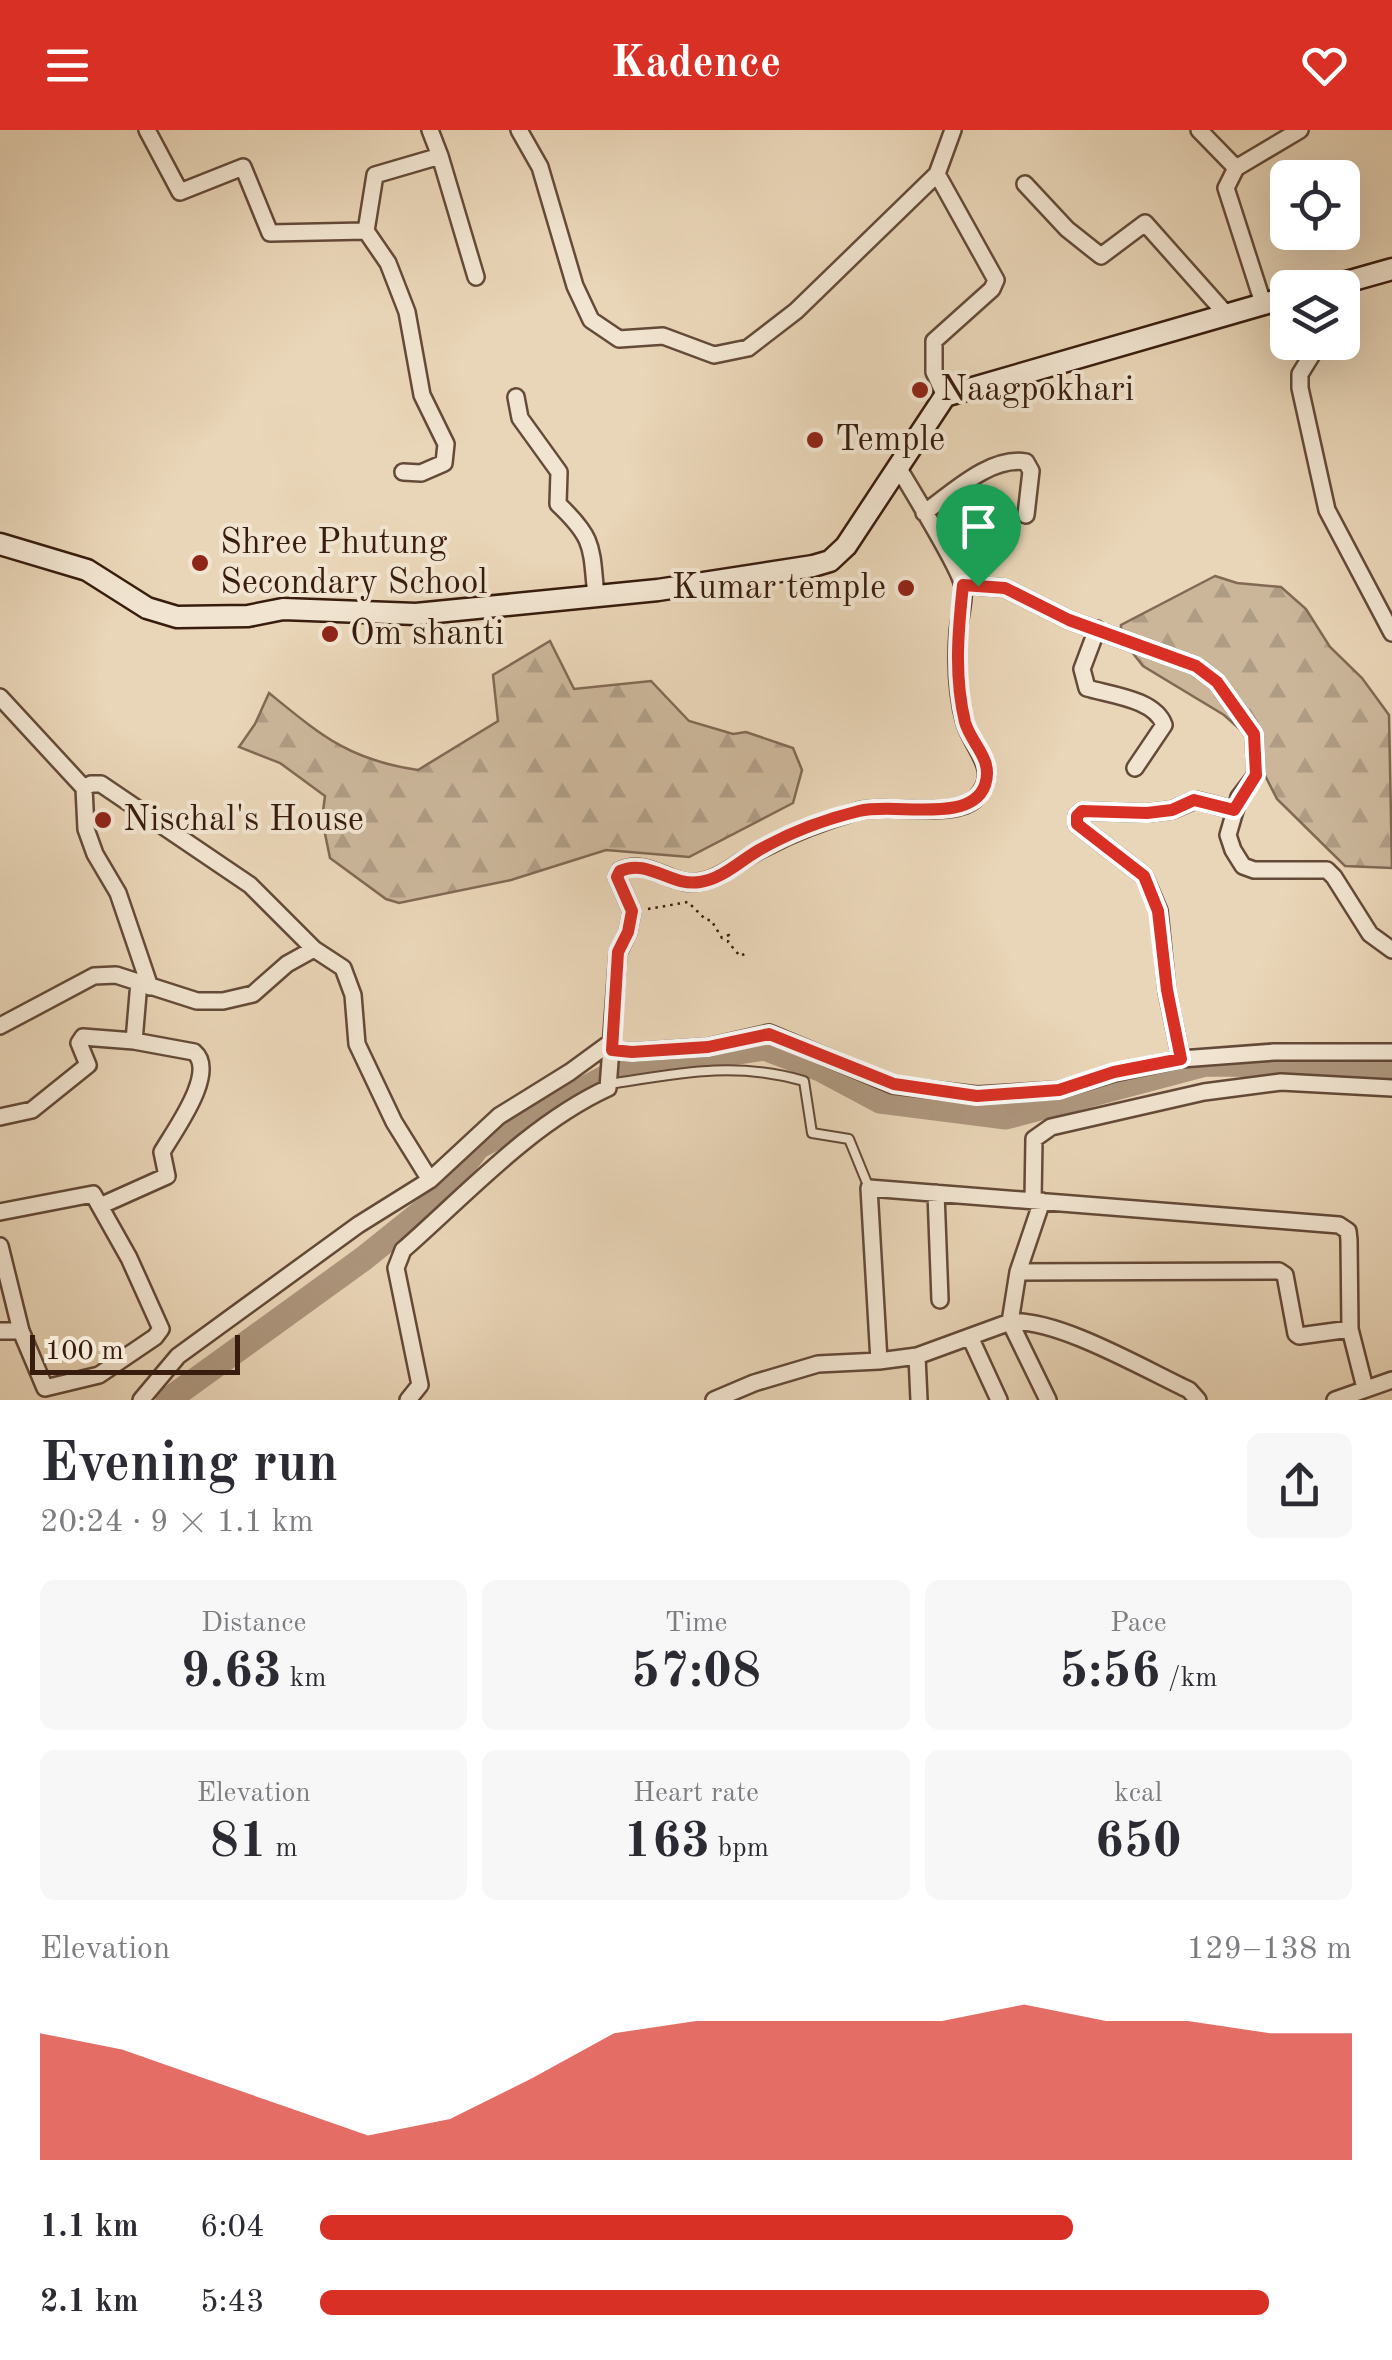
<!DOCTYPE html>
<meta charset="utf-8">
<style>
:root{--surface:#fff;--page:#f7f7f7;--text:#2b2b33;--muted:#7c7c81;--accent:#d93025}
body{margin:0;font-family:"Old Standard TT",serif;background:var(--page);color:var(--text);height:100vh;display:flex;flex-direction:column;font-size:38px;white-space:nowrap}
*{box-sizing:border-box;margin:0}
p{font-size:32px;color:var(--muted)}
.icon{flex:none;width:55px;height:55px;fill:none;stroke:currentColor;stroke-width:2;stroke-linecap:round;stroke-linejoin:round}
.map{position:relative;height:1270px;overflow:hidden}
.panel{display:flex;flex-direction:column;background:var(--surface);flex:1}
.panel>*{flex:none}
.fabs{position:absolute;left:1270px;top:30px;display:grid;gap:20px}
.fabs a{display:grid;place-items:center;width:90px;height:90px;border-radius:15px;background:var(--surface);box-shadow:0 10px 40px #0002;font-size:50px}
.scale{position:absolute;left:30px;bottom:25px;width:210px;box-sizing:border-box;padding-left:10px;border:5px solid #381c0d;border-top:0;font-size:28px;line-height:35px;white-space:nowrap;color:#381c0d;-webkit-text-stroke:8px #f1e4d0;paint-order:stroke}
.pin{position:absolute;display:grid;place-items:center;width:85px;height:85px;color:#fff;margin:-102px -42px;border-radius:50% 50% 50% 0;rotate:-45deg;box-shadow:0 0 10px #0007}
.pin .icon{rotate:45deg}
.round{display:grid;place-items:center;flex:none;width:105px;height:105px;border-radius:15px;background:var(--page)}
.headline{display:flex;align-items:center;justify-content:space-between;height:170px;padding:0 40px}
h1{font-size:55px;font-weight:600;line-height:75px}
.metrics{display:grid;grid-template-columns:repeat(3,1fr);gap:15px;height:170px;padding:10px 40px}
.metrics div{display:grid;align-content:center;border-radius:15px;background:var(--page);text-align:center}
.metrics b{font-size:50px;font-weight:600}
.metrics small{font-size:28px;font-weight:400}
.metrics p{font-size:28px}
.chart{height:280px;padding:20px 40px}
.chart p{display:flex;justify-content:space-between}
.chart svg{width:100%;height:180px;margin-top:10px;fill:var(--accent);opacity:.7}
ul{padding:0 40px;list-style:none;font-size:32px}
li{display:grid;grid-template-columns:160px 120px 1fr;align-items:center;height:75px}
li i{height:25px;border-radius:12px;background:var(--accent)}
header{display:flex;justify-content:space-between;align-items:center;height:130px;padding:0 40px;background:var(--accent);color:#fff;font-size:45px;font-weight:600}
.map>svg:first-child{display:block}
.forest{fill:url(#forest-firs);stroke:#826954;stroke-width:2.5}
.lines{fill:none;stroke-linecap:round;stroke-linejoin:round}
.river{stroke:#ad967d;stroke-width:25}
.lane-casing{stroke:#644a38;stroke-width:12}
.street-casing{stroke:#644a38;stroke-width:20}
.secondary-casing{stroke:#381c0d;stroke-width:25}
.path{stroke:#381c0d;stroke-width:2.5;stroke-dasharray:2.5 5;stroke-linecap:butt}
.lane{stroke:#f1e4d0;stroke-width:8}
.street{stroke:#f1e4d0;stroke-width:15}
.secondary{stroke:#f1e4d0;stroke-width:20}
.route-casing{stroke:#fff;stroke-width:20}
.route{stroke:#d93025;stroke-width:12}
.poi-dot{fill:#8f2418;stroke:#f1e4d0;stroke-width:4}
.labels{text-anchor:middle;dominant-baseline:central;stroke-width:8;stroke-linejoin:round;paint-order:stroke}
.poi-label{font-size:35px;fill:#381c0d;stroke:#f1e4d0;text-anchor:start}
</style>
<header><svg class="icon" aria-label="menu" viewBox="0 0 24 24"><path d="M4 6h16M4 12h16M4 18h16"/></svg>Kadence<svg class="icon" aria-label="heart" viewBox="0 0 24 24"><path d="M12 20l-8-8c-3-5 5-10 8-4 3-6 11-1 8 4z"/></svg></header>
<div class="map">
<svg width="1392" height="1270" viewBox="0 0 1392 1270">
<defs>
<pattern id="forest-firs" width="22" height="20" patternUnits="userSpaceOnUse" patternTransform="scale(2.5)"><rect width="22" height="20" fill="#cbb69a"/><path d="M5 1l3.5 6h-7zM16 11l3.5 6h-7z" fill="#af9c84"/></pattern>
</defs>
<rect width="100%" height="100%" fill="#e9d5b7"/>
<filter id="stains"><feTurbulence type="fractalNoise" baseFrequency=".002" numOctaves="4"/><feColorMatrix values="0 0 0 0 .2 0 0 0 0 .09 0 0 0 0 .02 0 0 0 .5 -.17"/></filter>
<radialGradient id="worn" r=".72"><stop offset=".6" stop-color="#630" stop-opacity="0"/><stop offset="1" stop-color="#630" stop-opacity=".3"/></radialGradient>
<path class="forest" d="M 1215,446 L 1237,453 L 1281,457 L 1306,479 L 1330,517 L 1362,548 L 1389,585 L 1392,738 L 1345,736 L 1277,669 L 1243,602 L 1224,585 L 1143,536 L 1121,508 L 1121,495 Z
M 550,511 L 574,559 L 651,551 L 689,591 L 733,604 L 746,602 L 793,618 L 802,640 L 793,673 L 689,727 L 606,720 L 511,750 L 399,773 L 386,769 L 330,728 L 322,689 L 325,666 L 280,633 L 239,617 L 255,594 L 269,563 C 322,606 349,630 418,640 L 498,591 L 493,545 Z"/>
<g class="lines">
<path class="river" d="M 168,1270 L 363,1129 L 439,1068 L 478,1017 L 619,940 L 764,918 L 820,939 L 880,971 L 1006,987 L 1206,934 L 1392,936"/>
<defs>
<path id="lane" d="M 610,954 C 679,943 735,931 804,951 L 812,1003 L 849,1009 L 869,1058"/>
<path id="street" d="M 147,0 L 180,62 L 243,37 L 270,103 L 366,101 L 375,45 L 440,26 L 476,147
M 430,0 L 440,26
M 519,0 L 540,37 L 575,156 L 591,190 L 619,209 L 663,206 L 714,225 L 748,218 L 796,181 L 937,44
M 1199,0 L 1236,38 L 1226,58 L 1263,173
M 1236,38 L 1300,0
M 1025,54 L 1067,99 L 1101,126 L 1145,93 L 1226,184
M 366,101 L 388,133 L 407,182 L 422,265 L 446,314 L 444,333 L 421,343 L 403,342
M 1311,212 L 1313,223 L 1300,244 L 1300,258 L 1327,380 L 1392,503
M 945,266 L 934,242 L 934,211 L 992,159 L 996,150 L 937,44 L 953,0
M 516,267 L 520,288 L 559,342 L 558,374 C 595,409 591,417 596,466
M 924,383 C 952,363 990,326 1026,332 L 1031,341 L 1026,385
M 963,455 L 1005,458 L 1069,490 L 1196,536 L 1217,552 L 1254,604 L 1256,645 L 1239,667 L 1228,705 L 1233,720 L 1243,736 L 1254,740 L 1327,740 L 1334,747 L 1370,804 L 1392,820
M 1097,499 L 1082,539 L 1087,558 C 1110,565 1155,569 1164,595 L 1135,638
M 0,567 L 84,658 L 91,654 L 101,654 L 250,755 L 314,819 L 343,838 L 353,865 L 357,914 L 394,992 L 430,1050
M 84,658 L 86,699 L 95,724 L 118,763 L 150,857
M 0,896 L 94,846 L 116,845 L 197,871 L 223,871 L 253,864 L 287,834 L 314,819
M 134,911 L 139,852
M 612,920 L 632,922 L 708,917 L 769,903 L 893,955 L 977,965 L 1059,960 L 1114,943 L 1181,929 L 1274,922 L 1392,922
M 1181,929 L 1167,861 L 1159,781 L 1144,746 L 1077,694 L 1077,686 L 1082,681 L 1147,683 L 1172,680 L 1195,670 L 1234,680
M 0,987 L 32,980 L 88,935 L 79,913 L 83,907 L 134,911 L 194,922 C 218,942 174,1001 162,1022 L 167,1046 L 100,1076
M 936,1063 L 940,1170
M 1033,1070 L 1034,1009 L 1051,997 L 1204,962 L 1281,952 L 1392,958
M 0,1082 L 93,1064 L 129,1128 L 161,1199 L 155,1207 L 99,1245 L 45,1258 L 21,1201 L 0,1116
M 1018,1142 L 1042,1071
M 0,1201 L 21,1201
M 970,1207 L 999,1270
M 917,1226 L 919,1270
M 141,1270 L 178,1226 L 358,1095 L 430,1050 L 499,986 L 570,942 L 611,912
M 408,1270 L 420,1255 L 396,1138 L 403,1120 C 467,1064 530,994 608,958 L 618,823 L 628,802 L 632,781 L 617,747 L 620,741 C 648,727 671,757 699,752 C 725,748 743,727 766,717 C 795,702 827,690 858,681 C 889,673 956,690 976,668 C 1002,641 973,620 965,593 C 957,565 956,532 958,503 C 959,488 965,471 963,457 C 961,439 910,358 898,337
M 714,1270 L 754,1253 L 818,1234 L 879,1231
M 1048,1270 L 1010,1192 L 1018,1142 L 1279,1141 L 1285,1145 L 1296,1204 L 1299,1206 L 1350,1199
M 1198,1270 L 1189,1260 C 1144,1239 1057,1188 1010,1192 L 917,1226 L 879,1231 L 869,1058 L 1339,1095 L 1348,1101 L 1349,1110 L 1350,1199 L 1365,1258
M 1335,1270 L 1392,1250"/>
<path id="secondary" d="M 1325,158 L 1392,139
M 0,414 L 87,440 L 147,478 L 177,487 L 248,486 L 283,479 L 416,484 L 658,460 L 813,436 L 830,431 L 846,416 L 945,266 L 1288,167"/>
</defs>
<use href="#lane" class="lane-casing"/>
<use href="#street" class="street-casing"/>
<use href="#secondary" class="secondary-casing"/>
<path class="path" d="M 648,779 L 688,772 L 706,790 L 711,790 L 722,808 L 729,805 L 728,812 L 740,826 L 747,823"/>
<use href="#lane" class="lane"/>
<use href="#street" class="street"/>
<use href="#secondary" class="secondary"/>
</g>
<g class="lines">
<defs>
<path id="route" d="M 963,455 L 1005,458 L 1069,490 L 1196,536 L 1217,552 L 1254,604 L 1256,645 L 1234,680 L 1194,670 L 1172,680 L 1147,683 L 1082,681 L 1077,686 L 1077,694 L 1144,746 L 1158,781 L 1167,860 L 1181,929 L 1114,942 L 1059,960 L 977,966 L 894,954 L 769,904 L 708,917 L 632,922 L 612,920 L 618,822 L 628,802 L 632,781 L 617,747 L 620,741 C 648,728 671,757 700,752 C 722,749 740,731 759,720 C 789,703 826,689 859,681 C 894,672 971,695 985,655 C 994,629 971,614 965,592 C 954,547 958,501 963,455 Z"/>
</defs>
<use href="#route" class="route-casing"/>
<use href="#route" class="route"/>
</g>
<g class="poi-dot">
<circle cx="920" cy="260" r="10"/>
<circle cx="815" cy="310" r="10"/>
<circle cx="200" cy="433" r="10"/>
<circle cx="906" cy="458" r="10"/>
<circle cx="330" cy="504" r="10"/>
<circle cx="103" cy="690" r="10"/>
</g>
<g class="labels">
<g class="poi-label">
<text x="940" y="260">Naagpokhari</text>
<text x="835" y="310">Temple</text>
<text x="220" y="413">Shree Phutung<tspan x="220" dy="40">Secondary School</tspan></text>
<text x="886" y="458" text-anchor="end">Kumar temple</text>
<text x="350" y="504">Om shanti</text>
<text x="123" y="690">Nischal's House</text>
</g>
</g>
<rect width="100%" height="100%" filter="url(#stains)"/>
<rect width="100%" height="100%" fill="url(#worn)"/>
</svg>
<div class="fabs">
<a><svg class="icon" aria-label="locate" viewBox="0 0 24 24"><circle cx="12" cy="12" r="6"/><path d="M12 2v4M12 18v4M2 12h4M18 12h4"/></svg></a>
<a><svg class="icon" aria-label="layers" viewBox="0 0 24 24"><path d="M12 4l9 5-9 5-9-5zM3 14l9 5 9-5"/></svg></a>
</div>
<div class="scale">100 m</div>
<div class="pin" style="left:978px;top:456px;background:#1e9e55"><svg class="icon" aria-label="arrive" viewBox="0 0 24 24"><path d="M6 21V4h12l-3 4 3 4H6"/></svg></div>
</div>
<section class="panel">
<div class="headline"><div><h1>Evening run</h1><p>20:24 · 9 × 1.1 km</p></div><a class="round"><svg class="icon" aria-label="share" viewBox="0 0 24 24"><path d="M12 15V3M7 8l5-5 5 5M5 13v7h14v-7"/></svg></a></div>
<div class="metrics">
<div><p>Distance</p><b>9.63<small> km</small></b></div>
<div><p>Time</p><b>57:08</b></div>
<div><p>Pace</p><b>5:56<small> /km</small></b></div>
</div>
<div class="metrics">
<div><p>Elevation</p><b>81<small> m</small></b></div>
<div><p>Heart rate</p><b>163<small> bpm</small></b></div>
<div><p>kcal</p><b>650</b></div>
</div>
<div class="chart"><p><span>Elevation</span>129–138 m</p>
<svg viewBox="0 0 160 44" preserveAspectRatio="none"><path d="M0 44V13L10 17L20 24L30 31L40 38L50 34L60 24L70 13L80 10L90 10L100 10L110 10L120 6L130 10L140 10L150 13L160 13V44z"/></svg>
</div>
<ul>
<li><b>1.1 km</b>6:04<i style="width:73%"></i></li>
<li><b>2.1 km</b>5:43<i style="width:92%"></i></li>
</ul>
</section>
